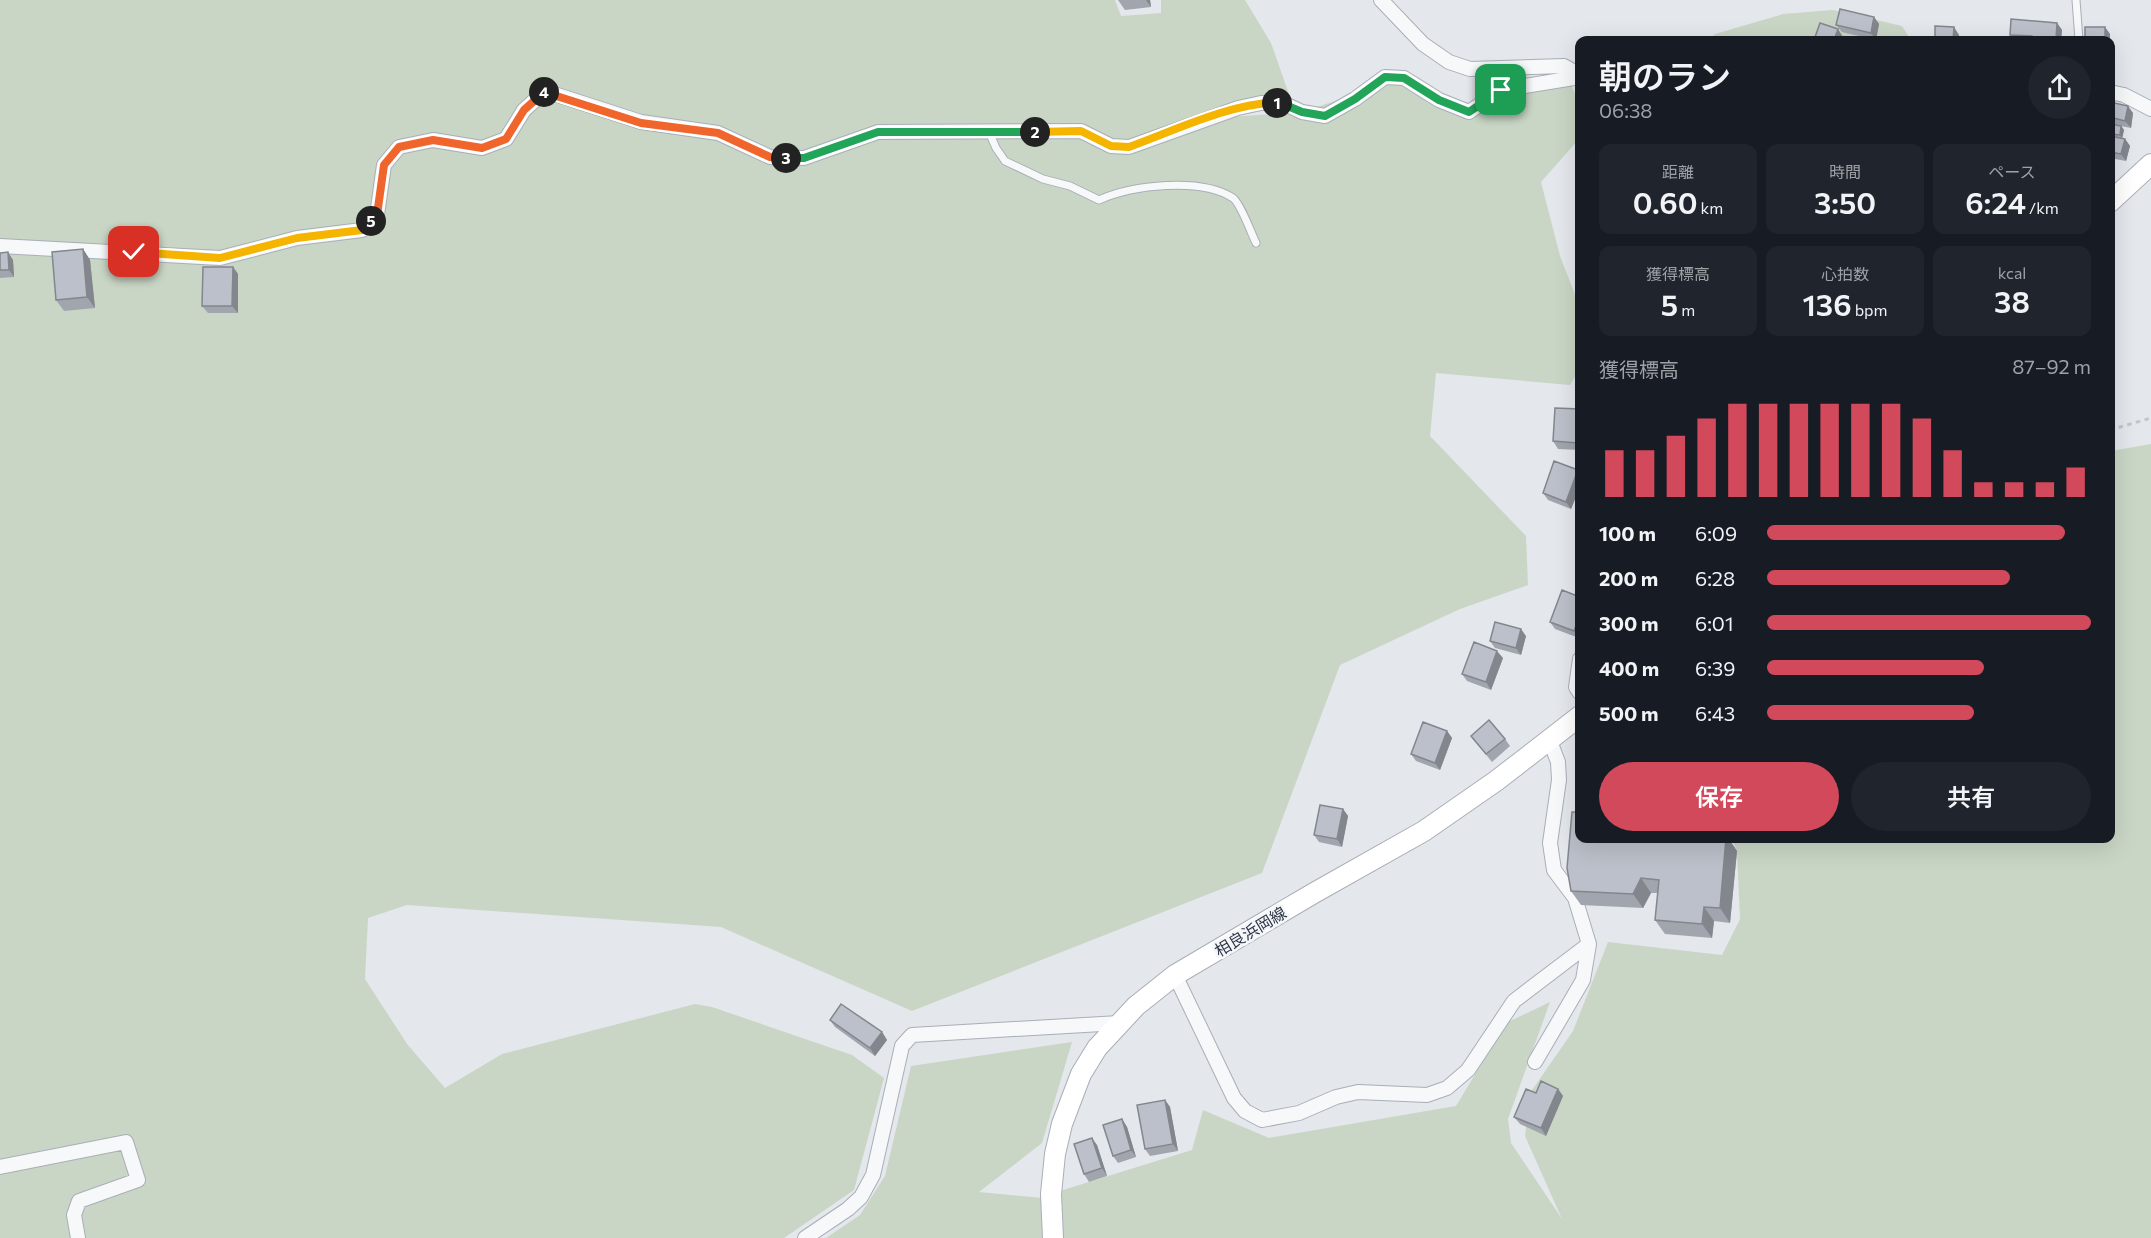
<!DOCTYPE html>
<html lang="ja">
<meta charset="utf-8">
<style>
:root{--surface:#171b24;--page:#20242c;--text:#f1f3f6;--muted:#9ea1a6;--accent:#d1495b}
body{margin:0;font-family:Commissioner,"Noto Sans JP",sans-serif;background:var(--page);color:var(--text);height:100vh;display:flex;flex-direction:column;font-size:22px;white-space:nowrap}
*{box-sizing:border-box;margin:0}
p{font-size:20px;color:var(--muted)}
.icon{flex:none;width:33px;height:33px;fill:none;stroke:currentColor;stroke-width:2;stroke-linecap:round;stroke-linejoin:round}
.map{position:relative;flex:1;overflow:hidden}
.details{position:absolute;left:1575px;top:36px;width:540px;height:807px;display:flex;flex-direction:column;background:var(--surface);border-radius:12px;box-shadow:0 6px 24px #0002}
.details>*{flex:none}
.pin{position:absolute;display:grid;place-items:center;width:51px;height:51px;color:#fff;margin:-26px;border-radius:12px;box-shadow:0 3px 9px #0006}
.km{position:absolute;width:30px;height:30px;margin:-15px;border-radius:50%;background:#222;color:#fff;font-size:16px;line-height:30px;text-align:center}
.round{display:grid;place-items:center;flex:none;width:63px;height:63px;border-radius:32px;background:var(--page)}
.headline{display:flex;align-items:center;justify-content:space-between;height:102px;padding:0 24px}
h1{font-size:33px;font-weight:600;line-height:45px}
.metrics{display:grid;grid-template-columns:repeat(3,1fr);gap:9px;height:102px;padding:6px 24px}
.metrics div{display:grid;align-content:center;border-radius:12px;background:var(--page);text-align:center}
.metrics b{font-size:30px;font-weight:600}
.metrics small{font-size:16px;font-weight:400}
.metrics p{font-size:16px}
.chart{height:168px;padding:12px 24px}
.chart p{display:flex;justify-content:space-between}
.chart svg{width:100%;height:108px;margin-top:6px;stroke:var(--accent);stroke-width:6}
.cta{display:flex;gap:12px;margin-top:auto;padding:12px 24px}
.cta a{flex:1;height:69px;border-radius:36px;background:var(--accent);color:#fff;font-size:24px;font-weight:600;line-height:69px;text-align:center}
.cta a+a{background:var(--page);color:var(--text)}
ul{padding:0 24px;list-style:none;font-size:20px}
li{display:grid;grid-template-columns:96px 72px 1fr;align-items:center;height:45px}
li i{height:15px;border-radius:8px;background:var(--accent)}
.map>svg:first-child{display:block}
.green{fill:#c9d6c5}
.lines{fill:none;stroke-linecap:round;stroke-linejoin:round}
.service-casing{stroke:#a9aeb7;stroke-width:9}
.minor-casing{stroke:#a9aeb7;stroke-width:16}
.secondary-casing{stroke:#a9aeb7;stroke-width:22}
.path{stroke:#c2c5cb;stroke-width:3;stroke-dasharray:4.5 4.5;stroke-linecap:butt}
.service{stroke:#f7f8fa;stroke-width:7}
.minor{stroke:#f7f8fa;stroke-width:14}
.secondary{stroke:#fff;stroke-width:20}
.wall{fill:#a1a5ae}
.shaded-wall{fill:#83868d}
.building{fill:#bbc0ca;stroke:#83868d;stroke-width:1.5}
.split-1-casing{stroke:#fff;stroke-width:12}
.split-2-casing{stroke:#fff;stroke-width:12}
.split-3-casing{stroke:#fff;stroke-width:12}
.split-4-casing{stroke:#fff;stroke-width:12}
.split-5-casing{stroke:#fff;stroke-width:12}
.split-6-casing{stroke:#fff;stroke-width:12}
.split-1{stroke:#22a559;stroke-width:8}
.split-2{stroke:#f5b400;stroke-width:8}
.split-3{stroke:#22a559;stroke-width:8}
.split-4{stroke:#f0652b;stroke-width:8}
.split-5{stroke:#f0652b;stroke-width:8}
.split-6{stroke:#f5b400;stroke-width:8}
.labels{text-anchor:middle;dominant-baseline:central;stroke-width:5;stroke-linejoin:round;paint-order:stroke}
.street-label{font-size:16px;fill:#2b3445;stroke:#f4f6f9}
</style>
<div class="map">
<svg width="2151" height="1238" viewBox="0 0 2151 1238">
<rect width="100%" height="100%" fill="#e4e7ec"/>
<path class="green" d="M 0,0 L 1115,0 L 1121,16 L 1161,13 L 1161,0 L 1245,0 L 1271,43 L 1290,97 L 1215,118 L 1302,112 L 1404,78 L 1469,112 L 1564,66 L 1579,104 L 1579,139 L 1541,182 L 1560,256 L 1579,305 L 1579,370 L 1570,385 L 1436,373 L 1430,436 L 1526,536 L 1528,585 L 1460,609 L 1340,665 L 1262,873 L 912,1011 L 721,927 L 407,905 L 368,918 L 365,979 L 407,1044 L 445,1088 L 502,1054 L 695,1004 L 712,1007 L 852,1055 L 884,1078 L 854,1190 L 784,1238 L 0,1238 Z
M 1833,10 L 1902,26 L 1911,40 L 1708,40 L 1715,34 L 1783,14 Z
M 2151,444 L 2151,1238 L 1053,1238 L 1047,1195 L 1192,1150 L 1203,1110 L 1269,1138 L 1456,1106 L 1506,1023 L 1550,1002 L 1508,1119 L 1511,1143 L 1562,1219 L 1525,1136 L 1530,1093 L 1573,1031 L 1608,942 L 1722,955 L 1740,919 L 1737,851 L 1732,839 L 2110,838 L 2111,451 Z
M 1072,1042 L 1042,1143 L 979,1192 L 1043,1198 L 1047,1238 L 826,1238 L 860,1215 L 885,1176 L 911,1066 Z"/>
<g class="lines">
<defs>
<path id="service" d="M 2076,0 L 2079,40
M 989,132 L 996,148 L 1005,161 L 1043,179 L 1070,186 L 1099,200 C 1132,185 1201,177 1233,198 C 1241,204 1251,233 1256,243"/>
<path id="minor" d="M 1381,0 L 1423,44 L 1449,62 L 1470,69 L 1564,66 L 1580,75
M 2110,92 L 2124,95 L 2151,109
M 0,246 L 220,258 L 297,238 L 362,230 L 377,215 L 384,165 L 399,147 L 433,140 L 482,148 L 506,139 L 524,110 L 545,91 L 641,122 L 718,133 L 770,157 L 804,158 L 878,132 L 1081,131 L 1111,146 L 1129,147 L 1238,108 L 1261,103 L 1283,103 L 1302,112 L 1325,116 L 1355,99 L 1385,77 L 1404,78 L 1439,100 L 1469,112 L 1501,90 L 1580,77
M 1580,659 L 1576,687 L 1580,693
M 1175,975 L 1234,1098 L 1245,1111 L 1262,1120 L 1299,1113 L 1336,1097 L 1358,1092 L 1427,1095 L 1447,1088 L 1468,1070 L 1514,1001 L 1589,944
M 1535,1062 L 1583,980 L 1589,944 L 1575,898 L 1554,870 L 1550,843 L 1559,780 L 1558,762 L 1550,741
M 0,1167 L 126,1142 L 138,1180 L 79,1201 L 74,1215 L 78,1238
M 805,1238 L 848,1209 L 861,1197 L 873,1175 L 902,1046 L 912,1035 L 1119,1023"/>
<path id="secondary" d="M 2110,202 L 2151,164
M 1053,1238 L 1051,1194 L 1055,1154 L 1062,1124 L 1081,1074 L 1097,1048 L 1136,1006 L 1175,975 L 1314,893 L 1424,831 L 1496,781 L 1580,716"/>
</defs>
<use href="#service" class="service-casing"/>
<use href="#minor" class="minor-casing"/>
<use href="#secondary" class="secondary-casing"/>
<path class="path" d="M 2110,430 L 2151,418"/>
<use href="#service" class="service"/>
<use href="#minor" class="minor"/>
<use href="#secondary" class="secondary"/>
</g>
<path class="wall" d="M 1118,0 L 1150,0 L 1151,7 L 1125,10 Z
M 1874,17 L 1879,24 L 1876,40 L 1842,32 L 1836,25 Z
M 2057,23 L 2062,30 L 2061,40 L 2009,40 L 2011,37 L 2010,35 Z
M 2110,102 L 2133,113 L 2131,128 L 2110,124 Z
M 2110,124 L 2121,126 L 2124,130 L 2122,138 L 2125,139 L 2130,146 L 2126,161 L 2110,158 Z
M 83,249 L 90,260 L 95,308 L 64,311 L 56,300 Z
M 0,253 L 13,260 L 14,277 L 0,278 Z
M 233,267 L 238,274 L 238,313 L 208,313 L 202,306 Z
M 1580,409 L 1580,450 L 1558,449 L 1553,441 Z
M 1578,470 L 1580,472 L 1580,487 L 1571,509 L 1548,500 L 1543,493 Z
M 1562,590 L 1579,638 L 1555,629 L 1550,622 Z
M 1526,636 L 1521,655 L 1495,648 L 1490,641 Z
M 1503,658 L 1491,690 L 1467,681 L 1462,674 Z
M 1447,731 L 1452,738 L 1440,770 L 1416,761 L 1411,754 Z
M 1471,736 L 1505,739 L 1510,746 L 1492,762 Z
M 1343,809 L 1348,816 L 1342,847 L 1319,842 L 1314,835 Z
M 1580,838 L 1728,838 L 1737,851 L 1730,923 L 1714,921 L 1712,938 L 1665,934 L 1655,920 L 1658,893 L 1651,893 L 1643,908 L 1581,905 L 1571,891 Z
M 830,1020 L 882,1032 L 887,1040 L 875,1056 L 835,1027 Z
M 1558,1089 L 1563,1096 L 1546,1136 L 1520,1124 L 1514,1117 L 1536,1093 Z
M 1165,1100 L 1170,1107 L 1178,1151 L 1150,1156 L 1145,1149 Z
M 1122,1119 L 1127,1127 L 1136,1157 L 1118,1163 L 1113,1156 Z
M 1097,1145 L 1107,1176 L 1089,1182 L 1084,1174 Z"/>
<path class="shaded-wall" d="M 1146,0 L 1150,0 L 1151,7 Z
M 1874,17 L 1879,24 L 1876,40 L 1871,33 Z
M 2057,23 L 2062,30 L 2061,40 L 2056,40 Z
M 1954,27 L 1959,35 L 1959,40 L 1953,40 Z
M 2105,27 L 2110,34 L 2110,40 L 2105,40 Z
M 1838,29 L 1843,37 L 1842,40 L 1834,40 Z
M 2128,106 L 2133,113 L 2131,128 L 2125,121 Z
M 2121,126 L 2124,130 L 2122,139 L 2120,135 Z
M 2125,139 L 2130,146 L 2126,161 L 2121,154 Z
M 83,249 L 90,260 L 95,308 L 87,297 Z
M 8,252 L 13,260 L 14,277 L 9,270 Z
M 233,267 L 238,274 L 238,313 L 232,306 Z
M 1578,470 L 1580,472 L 1580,487 L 1571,509 L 1566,502 Z
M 1580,615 L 1580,635 L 1579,638 L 1574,631 Z
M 1521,629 L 1526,636 L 1521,655 L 1516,648 Z
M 1497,651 L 1503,658 L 1491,690 L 1486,682 Z
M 1447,731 L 1452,738 L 1440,770 L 1435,763 Z
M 1343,809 L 1348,816 L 1342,847 L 1337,839 Z
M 1726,838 L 1728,838 L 1737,851 L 1730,923 L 1720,908 Z
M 1641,878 L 1651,893 L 1643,908 L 1633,894 Z
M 1704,907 L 1714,921 L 1712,938 L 1702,924 Z
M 882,1032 L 887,1040 L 875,1056 L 870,1048 Z
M 1558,1089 L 1563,1096 L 1546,1136 L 1541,1128 Z
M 1165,1100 L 1170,1107 L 1178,1151 L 1173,1144 Z
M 1122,1119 L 1127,1127 L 1136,1157 L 1131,1150 Z
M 1092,1138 L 1097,1145 L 1107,1176 L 1102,1168 Z"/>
<path class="building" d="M 1840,9 L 1874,17 L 1871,33 L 1836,25 Z
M 2011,19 L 2057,23 L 2056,40 L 2033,40 L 2032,36 L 2010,35 Z
M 1820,23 L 1838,29 L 1834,40 L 1814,40 Z
M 1935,26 L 1954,27 L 1953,40 L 1935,40 Z
M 2085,27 L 2105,27 L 2105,40 L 2085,40 Z
M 2010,37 L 2029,38 L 2029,40 L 2009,40 Z
M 2110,102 L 2128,106 L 2125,121 L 2110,117 Z
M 2110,124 L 2121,126 L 2120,135 L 2110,134 Z
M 2110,136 L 2125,139 L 2121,154 L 2110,152 Z
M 83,249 L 87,297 L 56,300 L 52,252 Z
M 8,252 L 9,270 L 0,270 L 0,253 Z
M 203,267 L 233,267 L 232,306 L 202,306 Z
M 1555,408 L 1580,409 L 1578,443 L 1553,441 Z
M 1554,461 L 1578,470 L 1566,502 L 1543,493 Z
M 1562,590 L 1580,597 L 1580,615 L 1574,631 L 1550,622 Z
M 1495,622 L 1521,629 L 1516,648 L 1490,641 Z
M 1474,642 L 1497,651 L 1486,682 L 1462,674 Z
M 1489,720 L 1505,739 L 1486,754 L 1471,736 Z
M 1423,722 L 1447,731 L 1435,763 L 1411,754 Z
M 1320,805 L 1343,809 L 1337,839 L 1314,835 Z
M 1572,812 L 1580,812 L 1580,838 L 1726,838 L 1720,908 L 1704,907 L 1702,924 L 1655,920 L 1659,880 L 1641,878 L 1633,894 L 1571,891 L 1567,868 Z
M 841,1004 L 882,1032 L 870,1048 L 830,1020 Z
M 1541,1081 L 1558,1089 L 1541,1128 L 1514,1117 L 1526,1089 L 1536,1093 Z
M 1165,1100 L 1173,1144 L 1145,1149 L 1137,1105 Z
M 1122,1119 L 1131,1150 L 1113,1156 L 1103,1125 Z
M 1092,1138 L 1102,1168 L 1084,1174 L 1074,1144 Z"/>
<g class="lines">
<defs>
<path id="split-1" d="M 1277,103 L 1283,104 L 1302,112 L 1325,116 L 1355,99 L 1385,77 L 1404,78 L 1439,100 L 1469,112 L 1501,90"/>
<path id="split-2" d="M 1035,132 L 1081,131 L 1111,146 L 1129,147 C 1171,132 1233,102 1277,103"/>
<path id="split-3" d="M 786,158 L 804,158 L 878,132 L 1035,132"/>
<path id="split-4" d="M 544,92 L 641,123 L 718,133 L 770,157 L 786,158"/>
<path id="split-5" d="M 371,221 L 377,215 L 384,165 L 399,147 L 433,140 L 482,148 L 506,139 L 524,110 L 544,92"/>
<path id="split-6" d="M 134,252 L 220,258 L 297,238 L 362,230 L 371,221"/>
</defs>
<use href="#split-1" class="split-1-casing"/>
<use href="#split-2" class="split-2-casing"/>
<use href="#split-3" class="split-3-casing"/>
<use href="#split-4" class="split-4-casing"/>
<use href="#split-5" class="split-5-casing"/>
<use href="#split-6" class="split-6-casing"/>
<use href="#split-1" class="split-1"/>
<use href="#split-2" class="split-2"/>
<use href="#split-3" class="split-3"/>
<use href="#split-4" class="split-4"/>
<use href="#split-5" class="split-5"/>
<use href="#split-6" class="split-6"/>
</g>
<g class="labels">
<g class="street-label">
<text transform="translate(1250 931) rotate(-31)">相良浜岡線</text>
</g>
</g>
</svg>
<div class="pin" style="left:1501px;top:90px;background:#1e9e55"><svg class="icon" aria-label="arrive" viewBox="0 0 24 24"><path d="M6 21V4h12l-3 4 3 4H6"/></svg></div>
<div class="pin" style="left:134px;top:252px;background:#d93025"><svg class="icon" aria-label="check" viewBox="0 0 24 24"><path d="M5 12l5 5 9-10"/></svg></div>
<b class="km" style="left:1277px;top:103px">1</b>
<b class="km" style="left:1035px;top:132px">2</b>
<b class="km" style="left:786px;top:158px">3</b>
<b class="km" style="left:544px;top:92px">4</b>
<b class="km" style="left:371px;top:221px">5</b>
<section class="details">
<div class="headline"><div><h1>朝のラン</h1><p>06:38</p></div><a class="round"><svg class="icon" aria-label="share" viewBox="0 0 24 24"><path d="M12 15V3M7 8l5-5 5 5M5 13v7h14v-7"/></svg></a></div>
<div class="metrics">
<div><p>距離</p><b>0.60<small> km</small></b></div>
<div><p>時間</p><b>3:50</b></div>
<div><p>ペース</p><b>6:24<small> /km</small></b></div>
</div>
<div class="metrics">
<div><p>獲得標高</p><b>5<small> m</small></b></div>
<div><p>心拍数</p><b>136<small> bpm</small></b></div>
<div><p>kcal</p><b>38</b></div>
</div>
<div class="chart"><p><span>獲得標高</span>87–92 m</p>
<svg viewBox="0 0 160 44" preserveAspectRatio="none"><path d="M5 44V25M15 44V25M25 44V19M35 44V12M45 44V6M55 44V6M65 44V6M75 44V6M85 44V6M95 44V6M105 44V12M115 44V25M125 44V38M135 44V38M145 44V38M155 44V32"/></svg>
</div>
<ul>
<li><b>100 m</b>6:09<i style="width:92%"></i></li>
<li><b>200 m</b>6:28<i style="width:75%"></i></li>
<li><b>300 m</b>6:01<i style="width:100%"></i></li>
<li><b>400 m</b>6:39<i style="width:67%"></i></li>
<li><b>500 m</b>6:43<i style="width:64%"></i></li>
</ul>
<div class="cta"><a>保存</a><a>共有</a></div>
</section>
</div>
